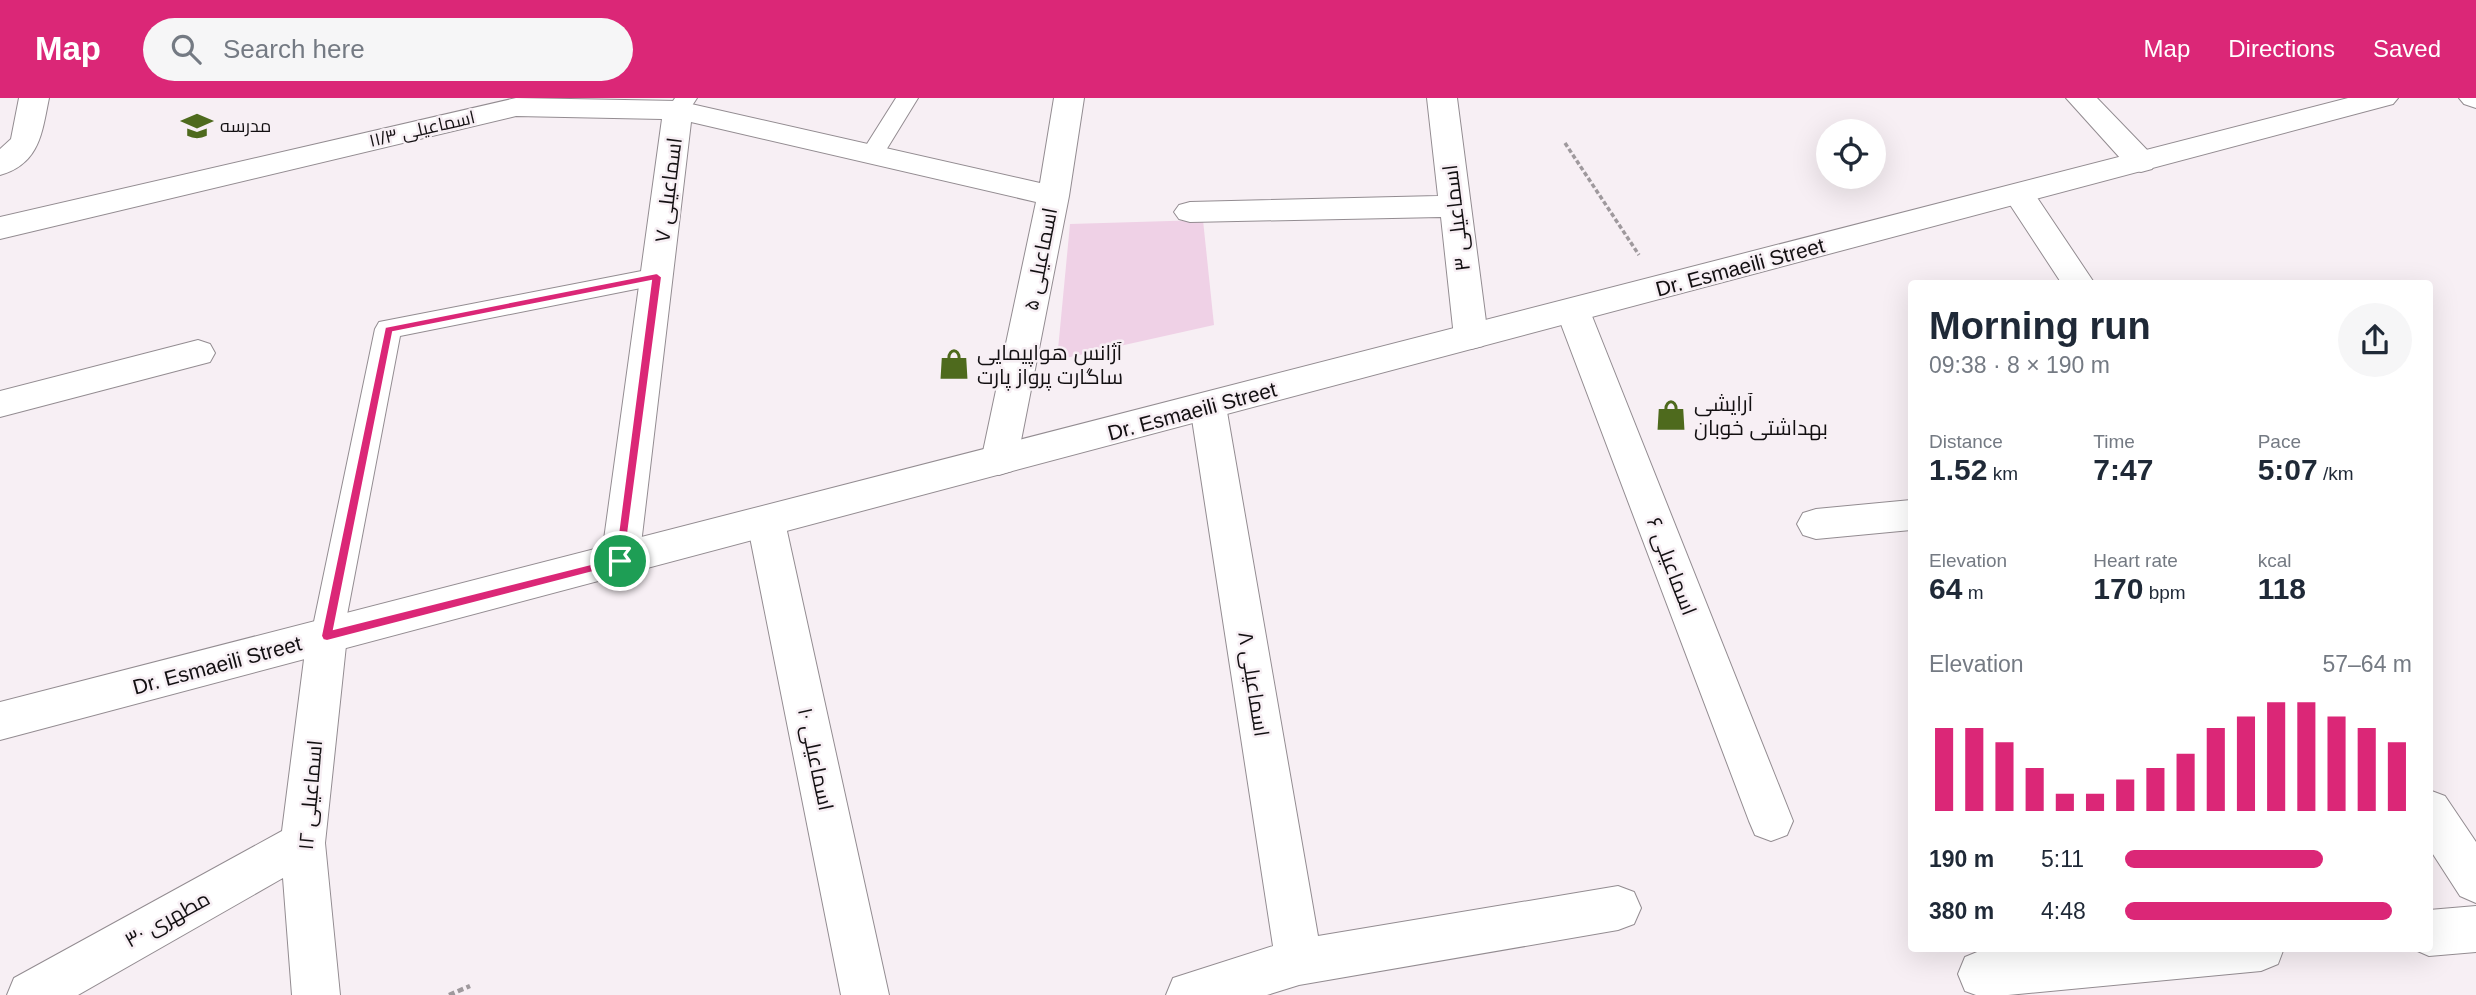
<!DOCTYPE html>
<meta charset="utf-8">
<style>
:root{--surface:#fff;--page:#f6f6f7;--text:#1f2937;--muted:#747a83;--accent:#db2777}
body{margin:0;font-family:Arial,Cairo,sans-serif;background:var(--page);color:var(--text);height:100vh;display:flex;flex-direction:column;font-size:26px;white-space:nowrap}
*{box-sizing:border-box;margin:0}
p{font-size:23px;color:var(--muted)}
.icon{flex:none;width:38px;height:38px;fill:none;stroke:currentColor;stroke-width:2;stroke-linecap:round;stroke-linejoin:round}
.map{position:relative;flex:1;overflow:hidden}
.sheet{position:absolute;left:1908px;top:182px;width:525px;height:672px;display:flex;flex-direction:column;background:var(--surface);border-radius:7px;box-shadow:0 7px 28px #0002}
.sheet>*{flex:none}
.tools{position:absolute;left:1816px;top:21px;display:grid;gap:14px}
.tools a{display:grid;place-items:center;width:70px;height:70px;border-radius:50%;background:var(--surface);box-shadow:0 7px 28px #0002;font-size:35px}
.pin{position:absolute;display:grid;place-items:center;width:60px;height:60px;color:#fff;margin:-30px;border:4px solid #fff;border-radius:50%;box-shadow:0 2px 7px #0007}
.round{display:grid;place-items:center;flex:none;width:74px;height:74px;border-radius:37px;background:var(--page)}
.head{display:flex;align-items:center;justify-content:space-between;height:119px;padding:0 21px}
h1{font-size:38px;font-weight:700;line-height:52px}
.stats{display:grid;grid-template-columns:repeat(3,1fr);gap:10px;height:119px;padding:7px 21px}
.stats div{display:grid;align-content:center}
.stats b{font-size:30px;font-weight:700}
.stats small{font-size:19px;font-weight:400}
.stats p{font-size:19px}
.chart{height:196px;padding:14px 21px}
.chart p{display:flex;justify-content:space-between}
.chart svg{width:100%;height:126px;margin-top:7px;stroke:var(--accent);stroke-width:6}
ul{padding:0 21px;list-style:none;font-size:23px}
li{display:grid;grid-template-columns:112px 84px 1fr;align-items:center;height:52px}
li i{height:18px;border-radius:9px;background:var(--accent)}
header{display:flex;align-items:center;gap:42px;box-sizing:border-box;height:98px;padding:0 35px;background:var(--accent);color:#fff}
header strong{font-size:33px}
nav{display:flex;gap:38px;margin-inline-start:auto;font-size:24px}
.search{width:490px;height:63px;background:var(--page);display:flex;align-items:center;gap:18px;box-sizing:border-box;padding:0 24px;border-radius:38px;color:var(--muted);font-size:26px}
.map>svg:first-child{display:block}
.green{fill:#efd1e6}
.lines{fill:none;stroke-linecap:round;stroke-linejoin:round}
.service-casing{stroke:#938c91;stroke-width:2}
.minor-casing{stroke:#938c91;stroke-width:2}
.secondary-casing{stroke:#938c91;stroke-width:2}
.path-far1{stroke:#9f999d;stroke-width:3.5;stroke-dasharray:4.5 2.5;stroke-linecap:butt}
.path{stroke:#9f999d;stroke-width:4.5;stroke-dasharray:6 3.5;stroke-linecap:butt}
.service{fill:#fff;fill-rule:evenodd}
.minor{fill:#fff;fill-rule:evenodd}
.secondary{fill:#fff;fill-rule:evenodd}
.route{fill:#db2777;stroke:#fff;stroke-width:2;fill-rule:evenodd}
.labels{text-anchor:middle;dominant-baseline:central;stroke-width:5;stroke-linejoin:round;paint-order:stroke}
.far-poi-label{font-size:18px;fill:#131012;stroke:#f7eff4;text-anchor:start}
.far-street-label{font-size:18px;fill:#131012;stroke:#f7eff4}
.street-label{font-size:21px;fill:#131012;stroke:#f7eff4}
.poi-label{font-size:21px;fill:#131012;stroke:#f7eff4;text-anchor:start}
</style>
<header>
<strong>Map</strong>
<div class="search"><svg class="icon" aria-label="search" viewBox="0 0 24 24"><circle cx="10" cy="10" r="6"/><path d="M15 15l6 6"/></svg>Search here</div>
<nav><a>Map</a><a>Directions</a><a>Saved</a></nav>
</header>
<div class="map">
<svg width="2476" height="897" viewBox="0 0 2476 897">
<rect width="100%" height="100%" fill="#f7eff4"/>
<path class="green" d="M 1203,122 L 1214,227 L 1057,262 L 1070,126 Z"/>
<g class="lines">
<defs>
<path id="service" d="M 675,0 L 697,0 L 686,17 L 670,17 L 667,12 Z
M 896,0 L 918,0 L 880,62 L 872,65 L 864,62 L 860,57 Z
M 657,170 L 666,173 L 670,179 L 666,185 L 400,238 L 343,538 L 338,547 L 327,551 L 316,547 L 311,538 L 375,231 L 379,224 Z"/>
<path id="minor" d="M 19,0 L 49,0 C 42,34 40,66 0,77 L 0,51 L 11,41 Z
M 516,0 L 678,3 L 1040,85 L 1054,0 L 1084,0 L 1069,98 L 1017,363 L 1012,373 L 999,377 L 986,373 L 981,363 L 1036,104 L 691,24 L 639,463 L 634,474 L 620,479 L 606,474 L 601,463 L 662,21 L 516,18 L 0,141 L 0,119 Z
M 1427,0 L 1457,0 L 1488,239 L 1483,248 L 1471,251 L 1459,248 L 1454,239 L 1441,119 L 1190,124 L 1179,121 L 1174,114 L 1179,107 L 1190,104 L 1438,98 Z
M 2066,0 L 2097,0 L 2152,57 L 2156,64 L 2152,71 L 2141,74 L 2130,71 Z
M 2459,0 L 2476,0 L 2476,10 L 2464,6 Z
M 2019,86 L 2030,89 L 2095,186 L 2062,186 L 2003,96 L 2008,89 Z
M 1573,201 L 1585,205 L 1590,213 L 1793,723 L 1787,737 L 1771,743 L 1755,737 L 1749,723 L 1556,213 L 1561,205 Z
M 198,242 L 210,246 L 215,255 L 210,264 L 0,319 L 0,293 Z
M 1208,295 L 1221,299 L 1226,308 L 1318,838 L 1618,788 L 1634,794 L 1641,810 L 1634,826 L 1618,832 L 1299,887 L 1267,897 L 1166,897 L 1173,880 L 1273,848 L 1190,308 L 1195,299 Z
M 1911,402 L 1911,432 L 1816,441 L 1803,437 L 1797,426 L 1803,415 L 1816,411 Z
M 766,409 L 779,413 L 785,424 L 889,897 L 841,897 L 747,424 L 753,413 Z
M 327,521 L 341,526 L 347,538 L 325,745 L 340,897 L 292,897 L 283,780 L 78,897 L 7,897 L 14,880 L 282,733 L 307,538 L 313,526 Z
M 2429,692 L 2445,698 L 2476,744 L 2476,805 L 2460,798 L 2429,750 Z
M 2476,808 L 2476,854 L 2429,858 L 2413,851 L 2429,850 L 2429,812 Z
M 2004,850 L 2284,850 L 2278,866 L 2261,873 L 2008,897 L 1976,897 L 1965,893 L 1958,876 L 1965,859 L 1982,852 Z"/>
<path id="secondary" d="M 2348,0 L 2398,0 L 2393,6 L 0,642 L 0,604 Z"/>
</defs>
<use href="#service" class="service-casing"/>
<use href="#minor" class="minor-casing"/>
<use href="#secondary" class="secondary-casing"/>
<path class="path-far1" d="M 1565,45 L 1639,157"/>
<path class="path" d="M 449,897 L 470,888"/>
<use href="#service" class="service"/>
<use href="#minor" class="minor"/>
<use href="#secondary" class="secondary"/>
</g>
<path class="route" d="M 657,175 L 662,179 L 624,466 L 327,543 L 323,542 L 321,538 L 385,229 ZM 651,183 L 615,460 L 334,531 L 393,234 Z"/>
<defs>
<symbol id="school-bare" viewBox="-9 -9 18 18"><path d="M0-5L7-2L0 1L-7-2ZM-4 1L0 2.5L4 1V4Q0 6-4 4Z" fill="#4e6a1d" stroke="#f7eff4" stroke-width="2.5" paint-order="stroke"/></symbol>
<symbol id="shop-bare" viewBox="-9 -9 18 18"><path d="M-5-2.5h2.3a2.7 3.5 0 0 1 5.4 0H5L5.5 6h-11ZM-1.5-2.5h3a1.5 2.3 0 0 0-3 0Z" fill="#4e6a1d" stroke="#f7eff4" stroke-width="2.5" paint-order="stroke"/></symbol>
</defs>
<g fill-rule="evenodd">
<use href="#school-bare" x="175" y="6" width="44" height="44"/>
<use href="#shop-bare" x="932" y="244" width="44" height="44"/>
<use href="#shop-bare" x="1649" y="295" width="44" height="44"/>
</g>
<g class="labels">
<g class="far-poi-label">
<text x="220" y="28">مدرسه</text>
</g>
<g class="far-street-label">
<text transform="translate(422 31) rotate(-13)">اسماعیلی ۱۱/۳</text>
</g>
<g class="street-label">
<text transform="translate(668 92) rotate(-83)">اسماعیلی ۷</text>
<text transform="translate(1456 120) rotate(-97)">اسماعیلی ۳</text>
<text transform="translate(1040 161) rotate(-79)">اسماعیلی ۵</text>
<text transform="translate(1740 169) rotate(-15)">Dr. Esmaeili Street</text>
<text transform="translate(1192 313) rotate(-15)">Dr. Esmaeili Street</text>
<text transform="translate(1672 468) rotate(69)">اسماعیلی ۶</text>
<text transform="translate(217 567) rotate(-15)">Dr. Esmaeili Street</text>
<text transform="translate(1254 586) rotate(81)">اسماعیلی ۸</text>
<text transform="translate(816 661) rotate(78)">اسماعیلی ۱۰</text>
<text transform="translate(310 697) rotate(-85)">اسماعیلی ۱۲</text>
<text transform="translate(167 821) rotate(-29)">مطهری ۳۰</text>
</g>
<g class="poi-label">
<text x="977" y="254">آژانس هواپیمایی<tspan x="977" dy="24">ساگارت پرواز پارت</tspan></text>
<text x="1694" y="305">آرایشی<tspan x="1694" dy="24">بهداشتی خوبان</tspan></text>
</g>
</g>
</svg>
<div class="tools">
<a><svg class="icon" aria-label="locate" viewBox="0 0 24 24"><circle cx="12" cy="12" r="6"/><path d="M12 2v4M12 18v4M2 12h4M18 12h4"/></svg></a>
</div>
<div class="pin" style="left:620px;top:463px;background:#1e9e55"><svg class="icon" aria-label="arrive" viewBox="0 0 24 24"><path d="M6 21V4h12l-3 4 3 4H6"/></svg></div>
<section class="sheet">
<div class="head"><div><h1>Morning run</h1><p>09:38 · 8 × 190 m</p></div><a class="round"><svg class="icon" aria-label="share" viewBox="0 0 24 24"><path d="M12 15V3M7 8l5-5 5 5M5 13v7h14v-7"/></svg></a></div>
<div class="stats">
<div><p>Distance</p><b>1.52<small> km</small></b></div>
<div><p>Time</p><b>7:47</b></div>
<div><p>Pace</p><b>5:07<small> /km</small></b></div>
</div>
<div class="stats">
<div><p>Elevation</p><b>64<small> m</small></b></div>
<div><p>Heart rate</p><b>170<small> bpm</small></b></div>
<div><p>kcal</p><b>118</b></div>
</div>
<div class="chart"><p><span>Elevation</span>57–64 m</p>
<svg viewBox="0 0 160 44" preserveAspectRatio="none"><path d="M5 44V15M15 44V15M25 44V20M35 44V29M45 44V38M55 44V38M65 44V33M75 44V29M85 44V24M95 44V15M105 44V11M115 44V6M125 44V6M135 44V11M145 44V15M155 44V20"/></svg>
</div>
<ul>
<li><b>190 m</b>5:11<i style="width:69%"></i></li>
<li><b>380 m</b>4:48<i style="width:93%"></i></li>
</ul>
</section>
</div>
